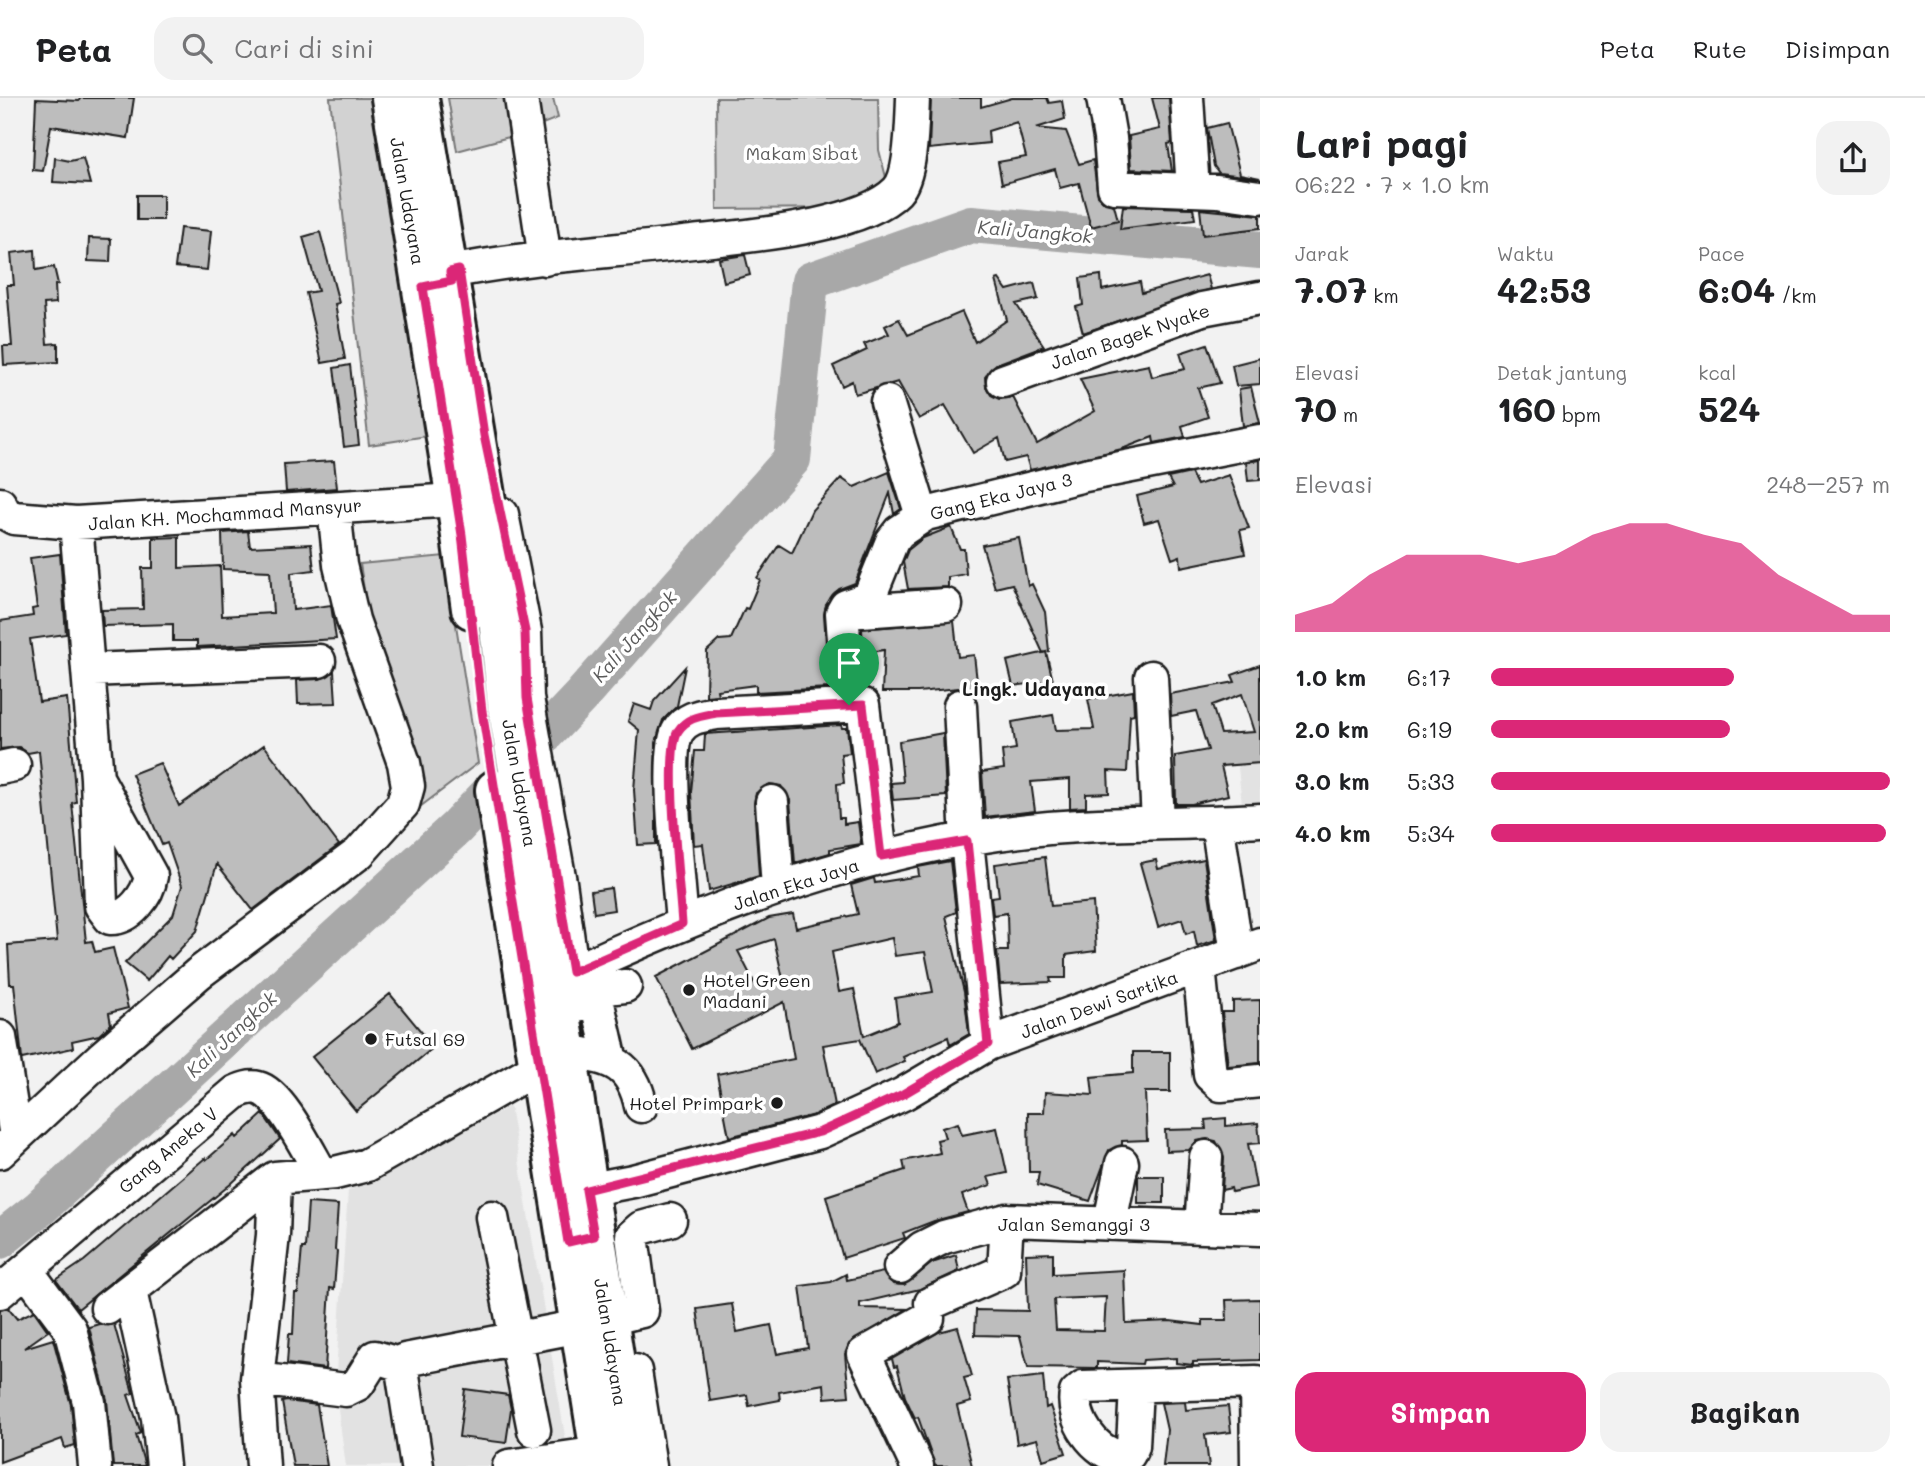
<!DOCTYPE html>
<html lang="id">
<meta charset="utf-8">
<style>
:root{--surface:#fff;--page:#f2f2f2;--text:#202124;--muted:#757577;--line:#e0e0e0;--accent:#db2777}
body{margin:0;font-family:Mali,sans-serif;background:var(--page);color:var(--text);height:100vh;display:flex;flex-direction:column;font-size:26px;white-space:nowrap}
*{box-sizing:border-box;margin:0}
p{font-size:23px;color:var(--muted)}
.icon{flex:none;width:38px;height:38px;fill:none;stroke:currentColor;stroke-width:2;stroke-linecap:round;stroke-linejoin:round}
.map{position:relative;flex:1;overflow:hidden}
.side{display:flex;flex-direction:column;background:var(--surface);width:665px}
.side>*{flex:none}
.pin{position:absolute;display:grid;place-items:center;width:60px;height:60px;color:#fff;margin:-72px -30px;border-radius:50% 50% 50% 0;rotate:-45deg;box-shadow:0 0 7px #0007}
.pin .icon{rotate:45deg}
.round{display:grid;place-items:center;flex:none;width:74px;height:74px;border-radius:21px;background:var(--page)}
.head{display:flex;align-items:center;justify-content:space-between;height:119px;padding:0 35px}
h1{font-size:38px;font-weight:700;line-height:52px}
.metrics{display:grid;grid-template-columns:repeat(3,1fr);gap:10px;height:119px;padding:7px 35px}
.metrics div{display:grid;align-content:center}
.metrics b{font-size:35px;font-weight:700}
.metrics small{font-size:19px;font-weight:400}
.metrics p{font-size:19px}
.chart{height:196px;padding:14px 35px}
.chart p{display:flex;justify-content:space-between}
.chart svg{width:100%;height:126px;margin-top:7px;fill:var(--accent);opacity:.7}
.cta{display:flex;gap:14px;margin-top:auto;padding:14px 35px}
.cta a{flex:1;height:80px;border-radius:21px;background:var(--accent);color:#fff;font-size:28px;font-weight:700;line-height:80px;text-align:center}
.cta a+a{background:var(--page);color:var(--text)}
ul{padding:0 35px;list-style:none;font-size:23px}
li{display:grid;grid-template-columns:112px 84px 1fr;align-items:center;height:52px}
li i{height:18px;border-radius:9px;background:var(--accent)}
header{display:flex;align-items:center;gap:42px;box-sizing:border-box;height:98px;padding:0 35px;background:var(--surface);border-bottom:2px solid var(--line)}
header strong{font-size:33px}
nav{display:flex;gap:38px;margin-inline-start:auto;font-size:24px}
.search{width:490px;height:63px;background:var(--page);display:flex;align-items:center;gap:18px;box-sizing:border-box;padding:0 24px;border-radius:21px;color:var(--muted);font-size:26px}
main{display:flex;flex:1;min-height:0}
.map>svg:first-child{display:block}
.built{fill:#e2e2e2}
.green{fill:#d2d2d2;stroke:#777;stroke-width:2}
.lines{fill:none;stroke-linecap:round;stroke-linejoin:round}
.river{stroke:#a8a8a8;stroke-width:38}
.building{fill:#bdbdbd;stroke:#1c1c1c;stroke-width:2;fill-rule:evenodd}
.minor-casing{stroke:#1c1c1c;stroke-width:37}
.major-casing{stroke:#1c1c1c;stroke-width:44}
.minor{stroke:#fff;stroke-width:32}
.major{stroke:#fff;stroke-width:38}
.route-casing{stroke:#fff;stroke-width:14}
.route{stroke:#db2777;stroke-width:9}
.poi-dot{fill:#1c1c1c;stroke:#fff;stroke-width:2.5}
.labels{text-anchor:middle;dominant-baseline:central;stroke-width:7;stroke-linejoin:round;paint-order:stroke}
.park-label{font-size:18px;fill:#5c5c5c;stroke:#fff}
.street-label{font-size:18px;fill:#1c1c1c;stroke:#fff}
.poi-label{font-size:18px;fill:#1c1c1c;stroke:#fff;text-anchor:start}
.water-label{font-size:19px;font-style:italic;fill:#5b5b5b;stroke:#fff}
.neighbourhood-label{font-size:19px;font-weight:bold;fill:#1c1c1c;stroke:#fff}
</style>
<header>
<strong>Peta</strong>
<div class="search"><svg class="icon" aria-label="search" viewBox="0 0 24 24"><circle cx="10" cy="10" r="6"/><path d="M15 15l6 6"/></svg>Cari di sini</div>
<nav><a>Peta</a><a>Rute</a><a>Disimpan</a></nav>
</header>
<main>
<div class="map">
<svg width="1260" height="1368" viewBox="0 0 1260 1368">
<rect width="100%" height="100%" fill="#f2f2f2"/>
<filter id="ink" filterUnits="userSpaceOnUse"><feTurbulence type="fractalNoise" baseFrequency=".0143" numOctaves="2"/><feDisplacementMap in="SourceGraphic" scale="14" xChannelSelector="R" yChannelSelector="G"/><feConvolveMatrix kernelMatrix="1 2 1 2 8 2 1 2 1" color-interpolation-filters="sRGB"/></filter>
<g filter="url(#ink)">
<path class="built" d="M 1260,631 L 1260,713 L 1243,715 L 1234,634 Z
M 510,1008 L 570,1368 L 346,1368 L 335,1290 L 348,1093 Z"/>
<path class="green" d="M 330,0 L 377,0 L 427,338 L 369,347 Z
M 448,0 L 553,0 L 558,20 L 509,39 L 457,53 Z
M 716,0 L 878,0 L 879,52 L 888,87 L 850,110 L 717,111 Z
M 445,458 L 478,665 L 400,724 L 360,466 Z"/>
<g class="lines">
<path class="river" d="M 0,1142 L 40,1110 L 456,730 L 582,597 L 792,361 L 810,183 L 971,126 L 1260,152"/>
</g>
<path class="building" d="M 80,0 L 134,0 L 128,40 L 51,28 L 43,73 L 33,72 L 36,1 L 79,3 Z
M 931,0 L 981,0 L 981,9 L 1012,0 L 1047,0 L 1049,5 L 1062,3 L 1065,21 L 1036,30 L 1066,33 L 1079,66 L 1093,62 L 1098,98 L 1105,105 L 1114,107 L 1118,122 L 1091,129 L 1079,85 L 1060,90 L 1055,71 L 1002,86 L 998,64 L 1026,59 L 1017,24 L 988,33 L 989,45 L 929,51 Z
M 1152,0 L 1169,0 L 1172,45 L 1168,46 L 1172,73 L 1131,71 L 1129,38 L 1160,31 Z
M 1227,25 L 1240,76 L 1260,80 L 1219,75 L 1214,68 L 1207,30 Z
M 55,60 L 70,63 L 83,60 L 90,86 L 53,84 Z
M 137,97 L 163,97 L 163,122 L 137,122 Z
M 1123,108 L 1193,110 L 1195,121 L 1120,131 Z
M 1200,111 L 1260,117 L 1260,130 L 1203,137 Z
M 180,130 L 211,133 L 207,172 L 175,169 Z
M 320,134 L 339,205 L 335,206 L 345,261 L 322,265 L 306,195 L 318,193 L 303,139 Z
M 89,140 L 111,141 L 110,164 L 88,163 Z
M 35,152 L 36,172 L 54,169 L 58,186 L 55,187 L 56,205 L 44,206 L 47,246 L 58,245 L 58,264 L 4,267 L 3,248 L 12,248 L 7,187 L 14,187 L 11,155 Z
M 745,157 L 750,177 L 724,184 L 719,161 Z
M 1101,177 L 1102,192 L 1140,184 L 1142,195 L 1207,177 L 1211,191 L 1083,235 L 1076,209 L 1083,207 L 1080,180 Z
M 999,181 L 1007,192 L 1034,185 L 1038,201 L 1016,206 L 1044,248 L 996,266 L 985,279 L 986,289 L 991,297 L 999,301 L 1013,299 L 1037,346 L 1095,313 L 1080,281 L 1149,267 L 1152,279 L 1185,271 L 1180,255 L 1207,246 L 1220,285 L 1198,290 L 1208,319 L 1182,328 L 1185,339 L 1154,345 L 1153,339 L 1122,351 L 1030,372 L 1026,359 L 1005,364 L 999,340 L 973,355 L 945,307 L 919,321 L 898,284 L 855,296 L 852,283 L 842,288 L 833,268 L 867,252 L 864,246 L 889,236 L 885,228 L 899,221 L 908,237 L 962,214 L 975,244 L 1007,222 L 996,182 Z
M 1260,260 L 1260,286 L 1236,288 L 1232,267 Z
M 350,267 L 359,347 L 344,349 L 334,270 Z
M 1251,289 L 1260,325 L 1243,328 L 1239,291 Z
M 1260,362 L 1260,382 L 1248,383 L 1246,364 Z
M 334,363 L 337,390 L 286,394 L 284,366 Z
M 889,374 L 901,411 L 894,416 L 890,395 L 855,485 L 839,491 L 826,507 L 824,516 L 829,590 L 756,594 L 756,587 L 717,592 L 718,597 L 706,598 L 707,553 L 719,542 L 731,541 L 745,510 L 748,511 L 760,482 L 757,480 L 779,447 L 792,455 L 812,412 L 841,380 L 854,389 Z
M 1191,375 L 1197,387 L 1229,377 L 1249,430 L 1240,432 L 1245,456 L 1181,469 L 1180,458 L 1172,461 L 1159,421 L 1144,425 L 1137,398 L 1173,389 L 1168,380 Z
M 951,429 L 960,451 L 964,451 L 966,476 L 948,479 L 948,489 L 908,491 L 903,464 L 908,452 L 923,440 Z
M 248,433 L 250,449 L 311,446 L 314,472 L 291,475 L 293,512 L 331,507 L 336,541 L 197,549 L 197,543 L 173,543 L 173,526 L 103,528 L 102,512 L 143,511 L 142,470 L 153,470 L 153,440 L 179,439 L 179,470 L 220,468 L 222,518 L 273,515 L 270,473 L 223,471 L 222,435 Z
M 1019,440 L 1028,488 L 1032,486 L 1045,514 L 1049,553 L 1043,555 L 1012,486 L 995,490 L 982,447 Z
M 60,456 L 66,536 L 30,541 L 39,604 L 67,600 L 76,704 L 72,705 L 86,844 L 92,843 L 95,854 L 113,850 L 128,910 L 109,915 L 111,926 L 99,937 L 72,943 L 73,950 L 22,961 L 14,886 L 10,886 L 8,847 L 57,843 L 39,653 L 28,655 L 19,649 L 0,651 L 0,523 L 33,518 L 32,511 L 37,510 L 30,460 Z
M 954,523 L 958,559 L 974,557 L 978,592 L 959,590 L 918,594 L 882,594 L 884,552 L 863,555 L 862,531 Z
M 1046,554 L 1053,583 L 1013,588 L 1007,563 Z
M 1260,567 L 1260,665 L 1221,668 L 1228,697 L 1192,706 L 1176,706 L 1175,658 L 1208,652 L 1196,613 L 1171,618 L 1170,596 L 1235,584 L 1232,577 ZM 1242,596 L 1254,634 L 1221,636 L 1212,607 Z
M 685,569 L 677,608 L 663,622 L 656,645 L 656,746 L 638,747 L 634,692 L 639,632 L 628,623 L 634,606 L 651,612 L 654,603 Z
M 334,573 L 336,605 L 298,606 L 297,582 L 320,581 Z
M 1133,593 L 1134,616 L 1130,617 L 1127,674 L 1108,673 L 1109,695 L 1086,696 L 1086,709 L 1070,710 L 1070,681 L 1031,684 L 1035,713 L 985,719 L 982,674 L 1004,671 L 1002,653 L 1016,651 L 1012,624 L 1053,617 L 1056,632 L 1094,631 L 1088,601 Z
M 841,627 L 842,630 L 847,630 L 850,655 L 841,656 L 844,685 L 837,686 L 839,720 L 844,720 L 844,726 L 858,724 L 861,746 L 830,751 L 830,755 L 795,765 L 790,702 L 781,688 L 770,686 L 756,695 L 754,705 L 759,778 L 709,793 L 703,746 L 694,747 L 691,694 L 695,653 L 704,653 L 705,636 Z
M 943,635 L 946,698 L 893,702 L 891,685 L 903,684 L 899,643 Z
M 264,647 L 339,747 L 253,812 L 217,766 L 197,833 L 171,861 L 168,858 L 147,883 L 125,865 L 173,817 L 182,788 L 167,745 L 162,747 L 132,676 L 160,665 L 179,708 Z
M 1045,759 L 1051,808 L 1093,804 L 1096,853 L 1066,857 L 1066,880 L 1050,880 L 1051,884 L 1000,886 L 997,853 L 1008,853 L 1007,815 L 993,817 L 991,799 L 999,798 L 995,766 Z
M 1204,761 L 1216,842 L 1197,848 L 1194,833 L 1186,836 L 1182,821 L 1158,829 L 1140,765 L 1156,762 L 1158,771 Z
M 950,763 L 956,814 L 946,818 L 964,894 L 969,936 L 950,947 L 948,939 L 903,959 L 905,963 L 875,976 L 860,941 L 823,947 L 835,1007 L 814,1017 L 729,1039 L 717,976 L 794,961 L 784,904 L 692,951 L 656,879 L 769,820 L 793,816 L 796,830 L 858,816 L 851,787 L 874,780 L 875,785 L 919,778 L 918,769 ZM 892,840 L 895,858 L 925,854 L 933,894 L 895,900 L 898,924 L 864,938 L 854,891 L 839,894 L 832,854 ZM 774,841 L 783,881 L 755,886 L 738,853 Z
M 611,790 L 614,812 L 594,815 L 591,793 Z
M 390,896 L 434,949 L 356,1013 L 312,959 Z
M 1260,902 L 1260,965 L 1228,968 L 1222,914 L 1233,914 L 1233,903 Z
M 1133,954 L 1170,954 L 1170,994 L 1145,994 L 1147,1042 L 1122,1043 L 1122,1047 L 1109,1052 L 1090,1103 L 1037,1087 L 1039,1074 L 1029,1074 L 1028,1015 L 1044,1015 L 1045,994 L 1093,997 L 1091,979 L 1133,975 Z
M 263,1016 L 280,1041 L 232,1085 L 78,1211 L 56,1182 L 84,1163 L 205,1060 L 206,1062 L 235,1037 L 237,1040 Z
M 1226,1020 L 1226,1028 L 1258,1025 L 1260,1045 L 1248,1046 L 1256,1089 L 1232,1094 L 1231,1090 L 1222,1092 L 1224,1060 L 1216,1043 L 1207,1041 L 1197,1043 L 1189,1052 L 1166,1053 L 1165,1032 L 1206,1031 L 1205,1022 Z
M 958,1025 L 962,1037 L 997,1030 L 1007,1075 L 988,1079 L 991,1087 L 962,1097 L 968,1114 L 934,1123 L 903,1135 L 905,1140 L 843,1160 L 826,1098 L 905,1072 L 903,1063 L 940,1055 L 937,1042 L 945,1040 L 942,1030 Z
M 1138,1078 L 1164,1078 L 1164,1105 L 1138,1105 Z
M 308,1105 L 338,1107 L 335,1152 L 337,1153 L 334,1191 L 330,1190 L 325,1271 L 287,1266 L 289,1236 L 293,1236 L 295,1195 L 298,1195 L 302,1150 L 305,1150 Z
M 1053,1155 L 1053,1176 L 1124,1172 L 1126,1225 L 1170,1223 L 1203,1227 L 1203,1222 L 1227,1222 L 1226,1202 L 1260,1201 L 1260,1262 L 1193,1264 L 1193,1267 L 1176,1265 L 1176,1260 L 1143,1262 L 1142,1266 L 1097,1264 L 1097,1270 L 1028,1269 L 1020,1238 L 975,1237 L 976,1212 L 1028,1213 L 1026,1156 ZM 1106,1199 L 1104,1233 L 1056,1232 L 1054,1201 Z
M 956,1157 L 959,1173 L 920,1191 L 860,1205 L 860,1210 L 907,1211 L 849,1246 L 845,1256 L 849,1298 L 825,1300 L 824,1286 L 779,1294 L 780,1302 L 749,1308 L 747,1297 L 710,1303 L 697,1211 L 732,1206 L 737,1234 L 771,1227 L 777,1256 L 808,1250 L 800,1188 L 831,1184 L 846,1176 L 847,1182 L 883,1174 L 893,1186 L 904,1187 L 932,1165 Z
M 8,1210 L 17,1221 L 34,1213 L 48,1233 L 24,1250 L 53,1241 L 71,1307 L 75,1347 L 65,1350 L 62,1341 L 0,1364 L 0,1212 Z
M 99,1226 L 114,1226 L 133,1295 L 128,1297 L 141,1335 L 136,1337 L 145,1368 L 113,1368 L 107,1302 L 89,1229 Z
M 958,1229 L 972,1278 L 964,1280 L 971,1304 L 957,1308 L 972,1368 L 935,1368 L 918,1319 L 915,1320 L 905,1299 L 897,1268 L 894,1269 L 892,1261 L 939,1234 Z
M 1043,1278 L 1046,1310 L 1050,1308 L 1066,1355 L 1043,1362 L 1037,1341 L 1017,1346 L 1007,1282 Z
M 465,1291 L 508,1297 L 511,1311 L 506,1345 L 459,1339 Z
M 287,1303 L 317,1307 L 327,1368 L 293,1368 L 282,1304 Z
M 1185,1304 L 1186,1312 L 1228,1308 L 1231,1334 L 1205,1337 L 1209,1368 L 1163,1368 L 1167,1332 L 1161,1305 Z"/>
<g class="lines">
<defs>
<path id="minor" d="M 521,0 L 545,161
M 1103,0 L 1110,40 L 1114,89 L 1217,93 L 1260,99
M 1187,0 L 1193,92
M 450,174 C 530,158 612,154 693,144 C 744,138 861,130 897,93 C 912,77 912,23 913,0
M 1003,283 L 1202,211 L 1260,200
M 887,304 L 922,418
M 0,406 L 5,415 L 14,420 L 76,425 L 456,402
M 502,416 L 525,533 L 527,600 L 560,784 L 577,907
M 76,425 L 88,572 L 319,563
M 847,514 L 946,507
M 88,572 L 97,680 L 101,808 L 110,820 C 130,821 148,797 151,778 L 97,680
M 1151,579 L 1158,725
M 849,606 L 842,515 L 846,508 L 869,500 L 892,443 L 899,434 L 926,416 L 1085,377 L 1260,343
M 960,608 L 967,743 L 988,946
M 0,670 L 14,667
M 772,704 L 778,790
M 1217,724 L 1237,855
M 682,826 C 680,792 664,655 678,633 C 687,619 701,618 716,615 L 863,607 L 881,758
M 1199,869 L 1210,977 L 1221,987 L 1260,983
M 556,882 C 711,809 876,745 1049,730 C 1119,724 1190,726 1260,722
M 0,939 L 16,1039
M 567,953 C 609,961 631,962 641,1008
M 611,963 L 598,906 L 599,897 L 606,890 L 625,888
M 0,1054 L 103,958 L 199,875 L 359,755 L 403,706 L 408,688 L 404,665 L 353,522 L 340,467 L 334,410
M 586,1092 L 633,1083 L 820,1034 L 903,996 L 988,946 L 1260,846
M 492,1119 L 534,1332
M 1110,1124 L 1122,1065
M 1201,1129 L 1206,1059
M 900,1169 L 922,1150 L 944,1139 L 1007,1122 L 1260,1131
M 26,1172 L 70,1231 L 89,1304 L 95,1368
M 130,1193 L 158,1320 L 163,1368
M 0,1194 L 236,994 C 243,991 250,988 258,990 C 280,995 309,1055 321,1075
M 931,1205 L 1004,1173 L 1007,1122
M 107,1210 L 275,1080 L 335,1075 L 367,1067 L 540,968
M 607,1221 L 642,1213 L 632,1138 L 641,1130 L 670,1122
M 635,1273 L 650,1368
M 257,1281 L 346,1292 L 358,1286 L 375,1259 L 402,1267
M 1136,1289 L 1133,1348 L 1129,1356 L 1122,1359 C 1095,1356 1071,1321 1076,1295 L 1083,1289 L 1256,1284 L 1257,1368
M 263,1368 L 257,1281 L 273,1137 L 275,1080
M 417,1368 L 402,1271 L 405,1262 L 580,1228
M 509,1368 L 600,1355
M 917,1368 L 864,1256 L 928,1220"/>
<path id="major" d="M 391,0 L 456,402 L 471,511
M 419,0 L 486,403 L 507,610 L 567,953 L 631,1368
M 495,692 L 602,1368"/>
</defs>
<use href="#minor" class="minor-casing"/>
<use href="#major" class="major-casing"/>
<use href="#minor" class="minor"/>
<use href="#major" class="major"/>
</g>
</g>
<g class="lines" filter="url(#ink)">
<defs>
<path id="route" d="M 459,172 L 484,337 L 525,533 L 527,600 L 572,874 L 682,826 C 680,792 664,655 678,633 C 687,619 701,618 716,615 L 863,607 L 881,758 L 967,743 L 988,946 L 903,996 L 820,1034 L 586,1092 L 594,1138 L 568,1144 L 482,613 L 462,437 L 423,189 L 452,183 L 450,174 Z"/>
</defs>
<use href="#route" class="route-casing"/>
<use href="#route" class="route"/>
</g>
<g class="poi-dot">
<circle cx="689" cy="892" r="7"/>
<circle cx="371" cy="941" r="7"/>
<circle cx="777" cy="1005" r="7"/>
</g>
<g class="labels">
<g class="park-label">
<text x="802" y="55">Makam Sibat</text>
</g>
<g class="street-label">
<text transform="translate(408 103) rotate(80)">Jalan Udayana</text>
<text transform="translate(1130 238) rotate(-19)">Jalan Bagek Nyake</text>
<text transform="translate(1001 398) rotate(-14)">Gang Eka Jaya 3</text>
<text transform="translate(225 416) rotate(-4)">Jalan KH. Mochammad Mansyur</text>
<text transform="translate(520 685) rotate(80)">Jalan Udayana</text>
<text transform="translate(796 786) rotate(-18)">Jalan Eka Jaya</text>
<text transform="translate(1099 906) rotate(-20)">Jalan Dewi Sartika</text>
<text transform="translate(168 1052) rotate(-40)">Gang Aneka V</text>
<text x="1074" y="1126">Jalan Semanggi 3</text>
<text transform="translate(611 1244) rotate(81)">Jalan Udayana</text>
</g>
<g class="poi-label">
<text x="703" y="882">Hotel Green<tspan x="703" dy="21">Madani</tspan></text>
<text x="385" y="941">Futsal 69</text>
<text x="763" y="1005" text-anchor="end">Hotel Primpark</text>
</g>
<g class="water-label">
<text transform="translate(1035 133) rotate(5)">Kali Jangkok</text>
<text transform="translate(634 538) rotate(-48)">Kali Jangkok</text>
<text transform="translate(231 936) rotate(-43)">Kali Jangkok</text>
</g>
<g class="neighbourhood-label">
<text x="1034" y="590">Lingk. Udayana</text>
</g>
</g>
</svg>
<div class="pin" style="left:849px;top:607px;background:#1e9e55"><svg class="icon" aria-label="arrive" viewBox="0 0 24 24"><path d="M6 21V4h12l-3 4 3 4H6"/></svg></div>
</div>
<section class="side">
<div class="head"><div><h1>Lari pagi</h1><p>06:22 · 7 × 1.0 km</p></div><a class="round"><svg class="icon" aria-label="share" viewBox="0 0 24 24"><path d="M12 15V3M7 8l5-5 5 5M5 13v7h14v-7"/></svg></a></div>
<div class="metrics">
<div><p>Jarak</p><b>7.07<small> km</small></b></div>
<div><p>Waktu</p><b>42:53</b></div>
<div><p>Pace</p><b>6:04<small> /km</small></b></div>
</div>
<div class="metrics">
<div><p>Elevasi</p><b>70<small> m</small></b></div>
<div><p>Detak jantung</p><b>160<small> bpm</small></b></div>
<div><p>kcal</p><b>524</b></div>
</div>
<div class="chart"><p><span>Elevasi</span>248–257 m</p>
<svg viewBox="0 0 160 44" preserveAspectRatio="none"><path d="M0 44V38L10 34L20 24L30 17L40 17L50 17L60 20L70 17L80 10L90 6L100 6L110 10L120 13L130 24L140 31L150 38L160 38V44z"/></svg>
</div>
<ul>
<li><b>1.0 km</b>6:17<i style="width:61%"></i></li>
<li><b>2.0 km</b>6:19<i style="width:60%"></i></li>
<li><b>3.0 km</b>5:33<i style="width:100%"></i></li>
<li><b>4.0 km</b>5:34<i style="width:99%"></i></li>
</ul>
<div class="cta"><a>Simpan</a><a>Bagikan</a></div>
</section>
</main>
